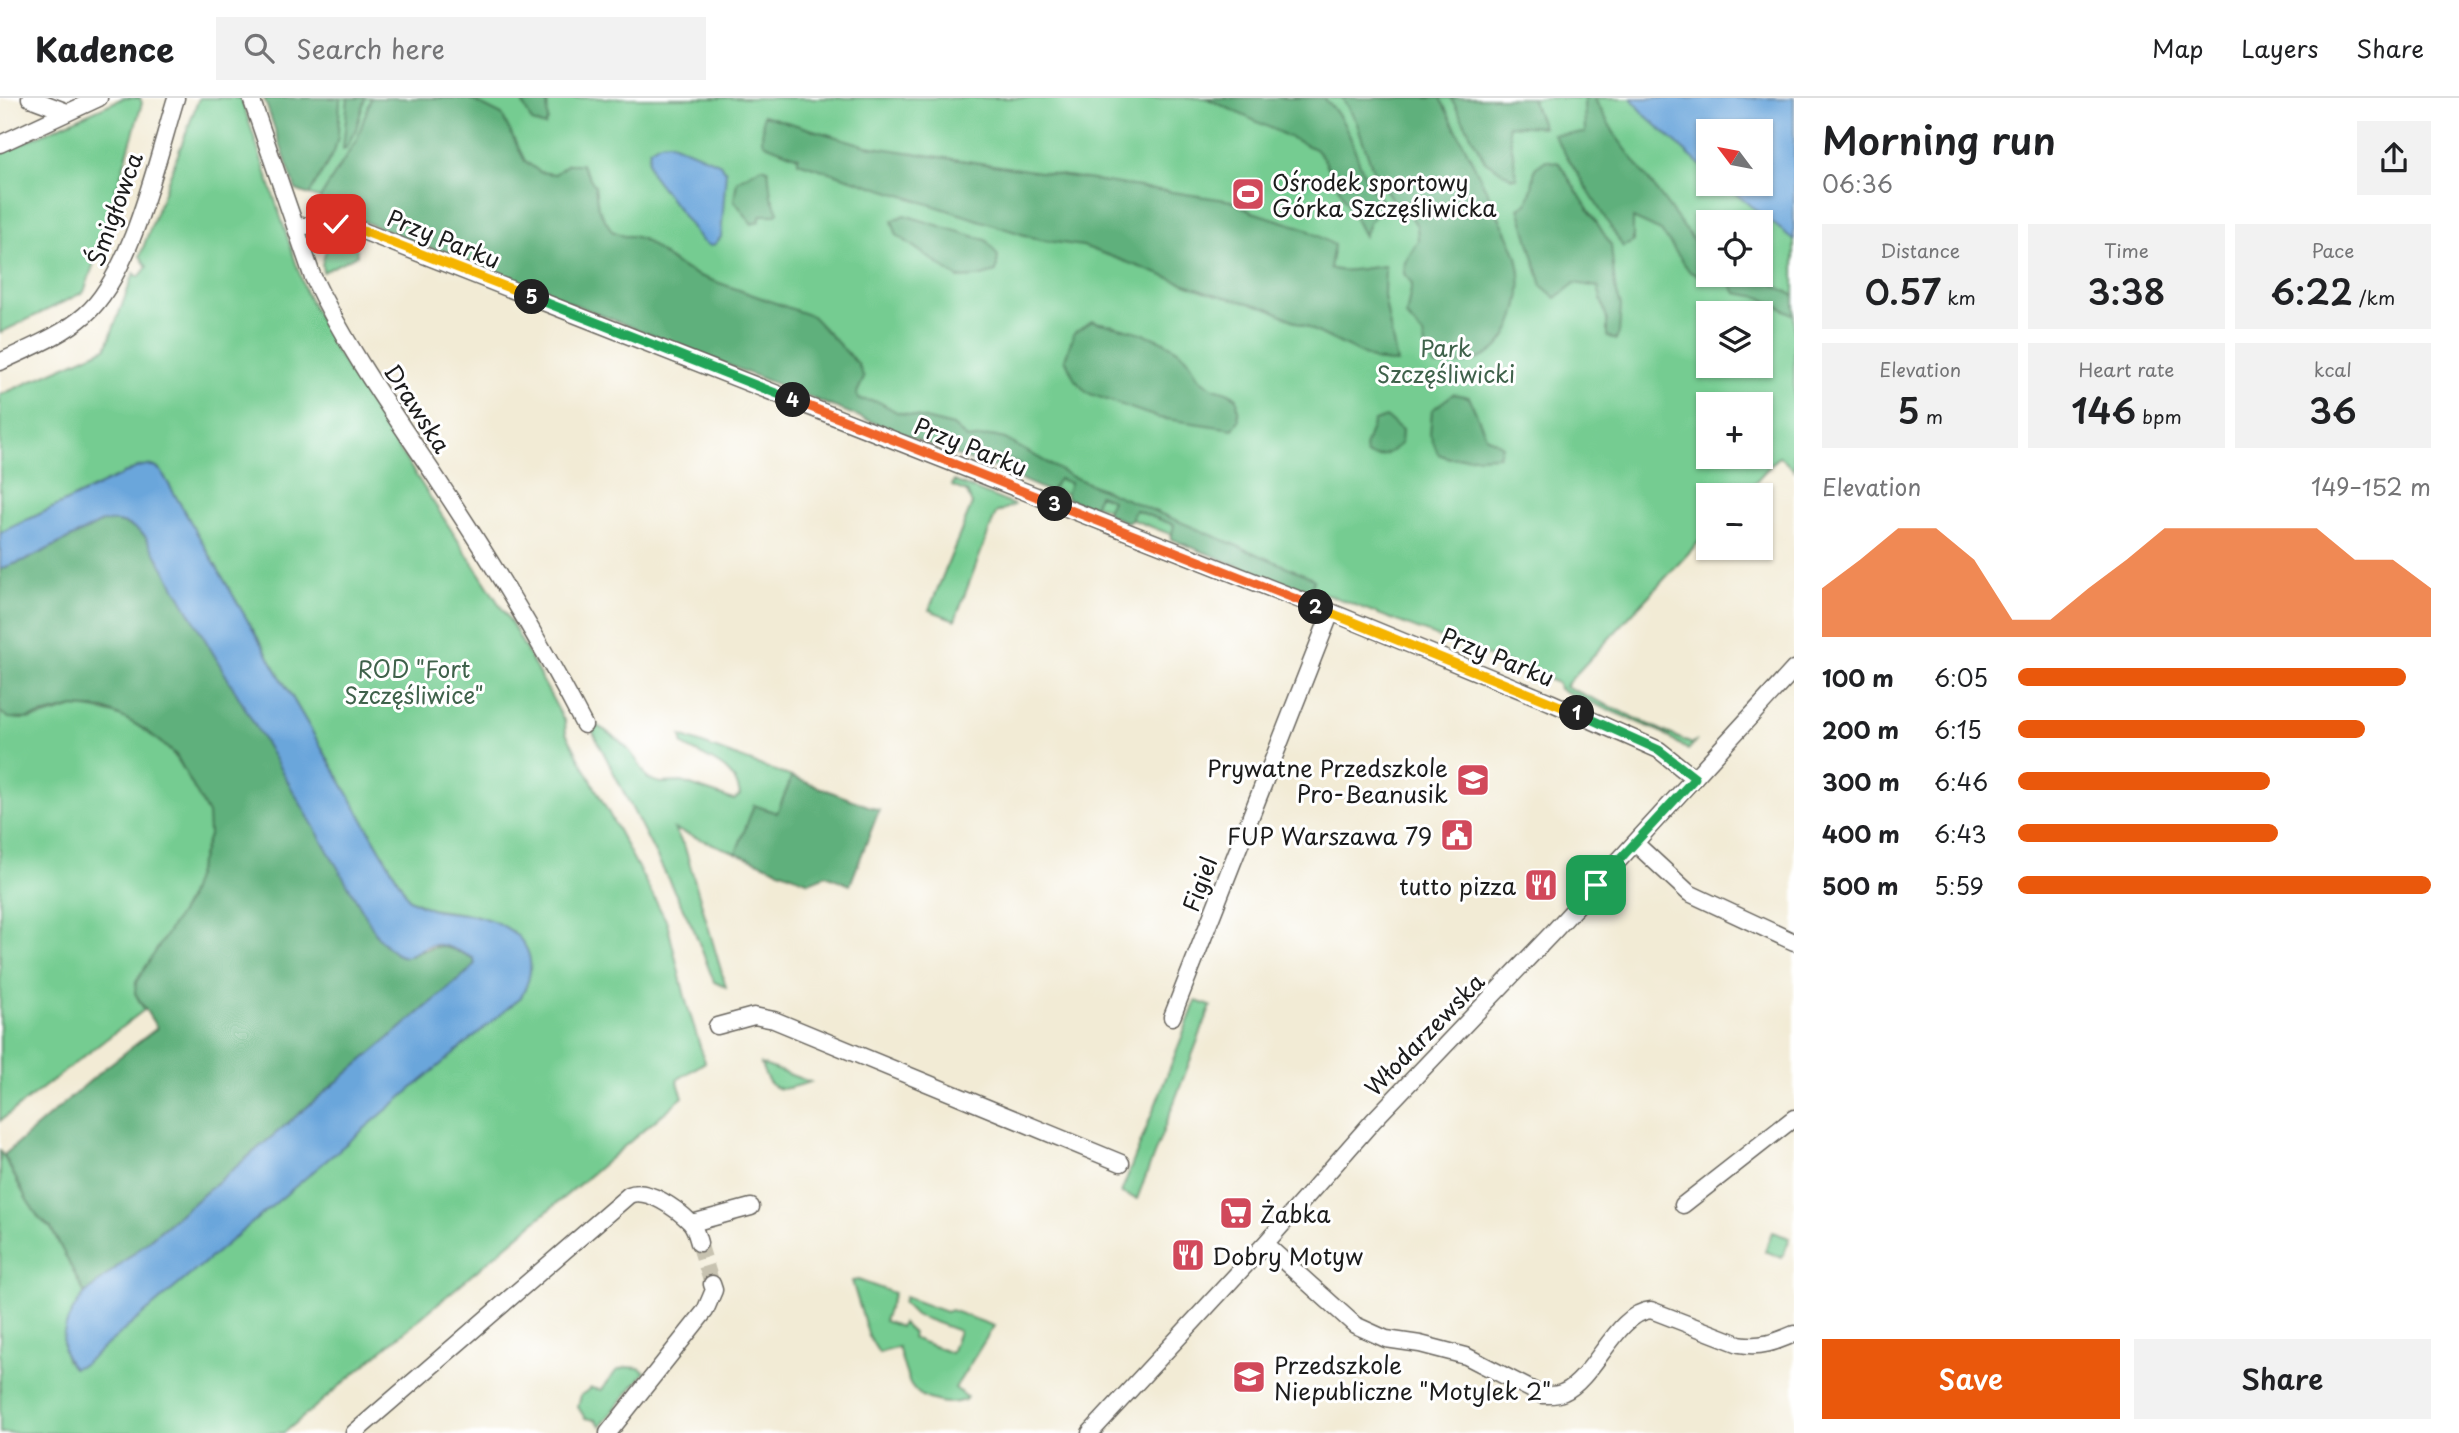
<!DOCTYPE html>
<meta charset="utf-8">
<style>
:root{--surface:#fff;--page:#f2f2f2;--text:#202124;--muted:#757577;--line:#e0e0e0;--accent:#ea580c}
body{margin:0;font-family:"Playpen Sans",sans-serif;background:var(--page);color:var(--text);height:100vh;display:flex;flex-direction:column;font-size:26px;white-space:nowrap}
*{box-sizing:border-box;margin:0}
p{font-size:23px;color:var(--muted)}
.icon{flex:none;width:38px;height:38px;fill:none;stroke:currentColor;stroke-width:2;stroke-linecap:round;stroke-linejoin:round}
.map{position:relative;flex:1;overflow:hidden}
.details{display:flex;flex-direction:column;background:var(--surface);width:665px}
.details>*{flex:none}
.needle{width:46px;rotate:302deg}
.tools{position:absolute;left:1696px;top:21px;display:grid;gap:14px}
.tools a{display:grid;place-items:center;width:77px;height:77px;border-radius:0px;background:var(--surface);box-shadow:0 2px 5px #0004;font-size:35px}
.pin{position:absolute;display:grid;place-items:center;width:60px;height:60px;color:#fff;margin:-30px;border-radius:14px;box-shadow:0 4px 10px #0006}
.km{position:absolute;width:35px;height:35px;margin:-18px;border-radius:50%;background:#222;color:#fff;font-size:19px;line-height:35px;text-align:center}
.round{display:grid;place-items:center;flex:none;width:74px;height:74px;border-radius:0px;background:var(--page)}
.headline{display:flex;align-items:center;justify-content:space-between;height:119px;padding:0 28px}
h1{font-size:38px;font-weight:600;line-height:52px}
.metrics{display:grid;grid-template-columns:repeat(3,1fr);gap:10px;height:119px;padding:7px 28px}
.metrics div{display:grid;align-content:center;border-radius:0px;background:var(--page);text-align:center}
.metrics b{font-size:35px;font-weight:600}
.metrics small{font-size:19px;font-weight:400}
.metrics p{font-size:19px}
.chart{height:196px;padding:14px 28px}
.chart p{display:flex;justify-content:space-between}
.chart svg{width:100%;height:126px;margin-top:7px;fill:var(--accent);opacity:.7}
.cta{display:flex;gap:14px;margin-top:auto;padding:14px 28px}
.cta a{flex:1;height:80px;border-radius:0px;background:var(--accent);color:#fff;font-size:28px;font-weight:600;line-height:80px;text-align:center}
.cta a+a{background:var(--page);color:var(--text)}
ul{padding:0 28px;list-style:none;font-size:23px}
li{display:grid;grid-template-columns:112px 84px 1fr;align-items:center;height:52px}
li i{height:18px;border-radius:9px;background:var(--accent)}
header{display:flex;align-items:center;gap:42px;box-sizing:border-box;height:98px;padding:0 35px;background:var(--surface);border-bottom:2px solid var(--line)}
header strong{font-size:33px}
nav{display:flex;gap:38px;margin-inline-start:auto;font-size:24px}
.search{width:490px;height:63px;background:var(--page);display:flex;align-items:center;gap:18px;box-sizing:border-box;padding:0 24px;border-radius:0px;color:var(--muted);font-size:26px}
main{display:flex;flex:1;min-height:0}
.map>svg:first-child{display:block}
.green{fill:#74cc91;stroke:#487456;stroke-width:2;fill-rule:evenodd}
.forest{fill:#5fb07b;stroke:#3e664c;stroke-width:2}
.water{fill:#6aa6db;stroke:#43617c;stroke-width:2}
.lines{fill:none;stroke-linecap:round;stroke-linejoin:round}
.minor-tunnel{stroke:#c7c2b0;stroke-width:16;stroke-dasharray:16 8;stroke-linecap:butt}
.minor-casing{stroke:#67645d;stroke-width:19}
.minor{stroke:#fff;stroke-width:16}
.split-1-casing{stroke:#fff;stroke-width:14}
.split-2-casing{stroke:#fff;stroke-width:14}
.split-3-casing{stroke:#fff;stroke-width:14}
.split-4-casing{stroke:#fff;stroke-width:14}
.split-5-casing{stroke:#fff;stroke-width:14}
.split-6-casing{stroke:#fff;stroke-width:14}
.split-1{stroke:#22a559;stroke-width:9}
.split-2{stroke:#f5b400;stroke-width:9}
.split-3{stroke:#f0652b;stroke-width:9}
.split-4{stroke:#f0652b;stroke-width:9}
.split-5{stroke:#22a559;stroke-width:9}
.split-6{stroke:#f5b400;stroke-width:9}
.labels{text-anchor:middle;dominant-baseline:central;stroke-width:6;stroke-linejoin:round;paint-order:stroke}
.poi-label{font-size:23px;fill:#1c1c1c;stroke:#fff;text-anchor:start}
.street-label{font-size:23px;fill:#1c1c1c;stroke:#fff}
.park-label{font-size:23px;fill:#3f624b;stroke:#fff}
</style>
<header>
<strong>Kadence</strong>
<div class="search"><svg class="icon" aria-label="search" viewBox="0 0 24 24"><circle cx="10" cy="10" r="6"/><path d="M15 15l6 6"/></svg>Search here</div>
<nav><a>Map</a><a>Layers</a><a>Share</a></nav>
</header>
<main>
<div class="map">
<svg width="1794" height="1335" viewBox="0 0 1794 1335">
<rect width="100%" height="100%" fill="#fff"/>
<filter id="ink" filterUnits="userSpaceOnUse"><feTurbulence type="fractalNoise" baseFrequency=".0143" numOctaves="2"/><feDisplacementMap in="SourceGraphic" scale="14" xChannelSelector="R" yChannelSelector="G"/><feConvolveMatrix kernelMatrix="1 2 1 2 8 2 1 2 1" color-interpolation-filters="sRGB"/></filter>
<filter id="wash" filterUnits="userSpaceOnUse"><feTurbulence type="fractalNoise" baseFrequency=".00686" numOctaves="4" result="noise"/><feDisplacementMap in="SourceGraphic" scale="28" xChannelSelector="R" yChannelSelector="G"/><feGaussianBlur stdDeviation="1.57" result="paint"/><feColorMatrix in="noise" values="0 0 0 0 0 0 0 0 0 0 0 0 0 0 0 0 0 1.4 0 .05"/><feComposite in="paint" operator="in"/></filter>
<g filter="url(#wash)">
<rect width="100%" height="100%" fill="#f2ebd5"/>
<path class="green" d="M 123,0 L 140,0 L 142,5 L 118,88 L 115,90 L 118,106 L 113,110 L 84,194 L 0,235 L 0,55 Z
M 199,0 L 241,0 L 306,195 L 336,253 L 377,317 L 512,526 L 565,624 L 566,635 L 667,824 L 686,903 L 705,964 L 677,982 L 683,999 L 284,1335 L 0,1335 L 0,1052 L 27,1102 L 39,1120 L 51,1130 L 85,1196 C 68,1216 61,1236 66,1262 L 521,899 L 478,818 L 431,811 L 409,801 L 161,373 L 155,369 L 138,369 L 0,435 L 0,297 L 106,250 L 134,175 L 139,179 L 147,169 L 140,158 Z
M 267,0 L 1794,0 L 1794,372 L 1779,358 L 1743,397 L 1708,397 L 1708,434 L 1565,588 L 1692,646 L 1697,642 L 1688,652 L 1663,635 L 1559,591 L 1558,585 L 1311,490 L 1309,496 L 1171,441 L 1170,436 L 1131,421 L 1127,424 L 1109,417 L 1107,411 L 1095,407 L 1090,409 L 1068,401 L 1066,396 L 1054,391 L 1050,394 L 994,368 L 989,370 L 373,127 L 351,119 L 325,118 L 321,101 L 299,93 ZM 1708,33 L 1760,33 L 1760,86 L 1708,86 ZM 1708,124 L 1760,124 L 1760,177 L 1708,177 ZM 1708,215 L 1760,215 L 1760,268 L 1708,268 ZM 1708,306 L 1760,306 L 1760,359 L 1708,359 Z
M 356,148 L 357,157 L 323,174 L 322,166 L 327,149 Z
M 954,383 L 1014,407 L 996,415 L 955,522 L 929,512 L 972,406 L 967,394 L 952,388 Z
M 74,609 C 116,612 132,621 165,648 C 178,659 184,672 192,687 C 197,696 204,705 208,715 C 222,756 156,858 135,895 L 144,912 L 0,1023 L 0,614 C 22,629 51,616 74,609 Z
M 593,626 C 622,640 633,654 648,681 L 661,685 L 682,684 L 734,702 L 740,697 C 735,667 706,661 683,647 L 681,638 L 792,679 L 777,716 L 754,708 L 736,755 L 674,731 L 685,750 L 726,889 L 714,884 L 694,832 L 590,628 Z
M 1196,903 L 1211,908 L 1137,1101 L 1121,1095 Z
M 761,966 L 810,984 C 782,992 771,999 761,966 Z
M 1772,1134 L 1790,1140 L 1782,1160 L 1765,1153 Z
M 858,1182 L 894,1195 L 884,1223 L 900,1229 L 902,1225 L 913,1235 L 912,1240 L 951,1255 L 959,1233 L 915,1217 L 903,1205 L 905,1199 L 946,1214 L 951,1212 L 994,1228 L 955,1290 L 967,1299 L 965,1302 C 952,1306 945,1306 932,1302 C 906,1295 906,1272 898,1249 L 879,1255 L 869,1239 L 852,1183 Z
M 627,1269 L 639,1270 L 645,1274 L 601,1328 L 596,1322 L 585,1320 L 578,1309 L 581,1297 L 591,1290 L 602,1292 L 616,1273 Z"/>
<path class="forest" d="M 264,0 L 340,0 L 338,39 L 334,54 L 309,97 L 296,92 Z
M 348,0 L 365,0 L 356,31 L 346,50 L 343,51 Z
M 371,0 L 468,0 L 502,17 L 525,63 L 540,74 L 555,76 L 568,66 L 581,66 L 595,88 L 598,110 L 612,133 L 624,138 L 633,138 L 644,142 L 677,167 L 697,177 L 812,218 L 858,266 L 864,280 L 857,295 L 858,301 L 879,304 L 897,314 L 953,328 L 968,341 L 992,338 L 1005,341 L 1071,378 L 1309,478 L 1314,482 L 1309,496 L 1171,441 L 1174,427 L 1135,412 L 1131,422 L 1127,424 L 1109,417 L 1107,413 L 1112,402 L 1099,397 L 1094,408 L 1090,409 L 1068,401 L 1066,397 L 1070,385 L 1059,381 L 1050,394 L 1019,381 L 1021,367 L 998,358 L 993,369 L 989,370 L 373,127 L 351,119 L 325,118 L 320,100 L 357,41 Z
M 520,0 L 547,0 L 548,22 L 545,28 L 532,24 Z
M 1206,0 L 1323,0 C 1361,33 1351,73 1383,104 L 1383,111 L 1370,123 L 1364,138 L 1324,61 L 1315,51 Z
M 1342,0 L 1440,0 C 1460,38 1479,76 1497,115 C 1504,129 1512,144 1517,159 C 1522,177 1522,193 1517,211 C 1505,257 1479,267 1434,268 L 1427,259 L 1423,237 L 1406,218 L 1412,185 L 1404,176 L 1405,164 L 1418,142 L 1417,128 L 1410,117 L 1396,108 L 1373,72 L 1356,23 Z
M 1451,0 L 1531,0 L 1543,29 L 1508,27 L 1517,80 L 1512,80 L 1485,63 Z
M 1584,0 L 1594,0 L 1616,38 L 1708,162 L 1708,177 L 1716,177 L 1710,183 L 1690,174 L 1661,133 L 1633,120 L 1633,144 L 1623,149 L 1553,36 L 1585,35 Z
M 763,17 L 867,48 L 1232,103 L 1252,114 L 1304,130 L 1334,147 L 1330,170 C 1345,176 1368,169 1385,168 L 1384,198 L 1397,265 L 1374,262 L 1268,210 L 1210,195 L 1083,148 L 1040,142 L 798,64 L 798,59 L 765,46 L 762,42 Z
M 1546,62 L 1559,65 L 1611,147 L 1615,189 L 1621,208 L 1619,235 L 1616,242 L 1607,238 L 1607,222 L 1598,189 L 1575,185 L 1556,200 L 1542,188 L 1519,110 L 1527,105 L 1532,90 L 1535,70 Z
M 762,69 L 768,71 L 771,98 L 778,114 L 775,117 L 761,117 L 759,123 L 752,126 L 734,102 L 737,83 Z
M 904,117 L 986,142 L 998,158 L 996,174 L 978,179 L 958,180 L 897,137 L 892,123 Z
M 1728,177 L 1759,177 L 1794,198 L 1794,217 L 1760,199 L 1736,195 L 1726,178 Z
M 1092,223 C 1122,230 1161,236 1185,258 C 1193,264 1194,280 1208,287 C 1219,294 1225,290 1237,300 L 1239,322 L 1233,331 L 1159,320 L 1087,295 L 1075,282 L 1065,261 L 1074,235 Z
M 1453,296 L 1469,299 L 1486,338 L 1502,348 L 1499,358 L 1449,360 L 1438,356 L 1430,336 L 1432,312 Z
M 1386,319 L 1402,332 L 1401,346 C 1391,354 1380,363 1366,356 L 1365,349 L 1374,323 Z
M 114,423 L 135,429 L 145,438 L 410,858 C 440,844 443,847 473,860 L 475,865 L 470,872 L 85,1196 L 51,1130 L 39,1120 L 27,1102 L 4,1057 L 105,970 L 157,930 L 135,895 L 136,884 L 187,804 L 209,737 L 208,716 L 176,657 L 144,631 L 124,620 L 104,611 L 74,609 L 25,621 L 9,620 L 0,614 L 0,471 L 28,461 L 102,424 Z
M 792,679 L 879,712 L 850,787 L 826,777 L 809,784 L 736,755 L 754,707 L 777,715 Z"/>
<path class="water" d="M 1631,0 L 1794,0 L 1794,142 L 1723,86 L 1760,86 L 1760,33 L 1708,33 L 1708,74 L 1646,18 Z
M 669,44 L 719,65 L 726,73 L 721,139 L 715,146 L 710,148 L 702,143 L 651,75 L 648,64 L 650,51 L 660,45 Z
M 147,367 L 155,369 L 161,373 L 409,801 C 417,805 426,810 434,812 C 448,815 463,815 477,818 C 520,829 545,856 521,899 L 84,1266 L 73,1270 C 52,1247 68,1215 85,1196 L 470,872 L 475,865 L 473,860 C 463,856 452,849 441,847 C 410,843 414,880 378,839 L 145,438 C 132,426 120,422 102,424 L 28,461 L 0,471 L 0,435 L 138,369 Z"/>
</g>
<g filter="url(#ink)">
<g class="lines">
<path class="minor-tunnel" d="M 699,1145 L 712,1186"/>
<defs>
<path id="minor" d="M 30,0 L 67,14
M 251,0 L 312,177 C 346,249 393,315 437,381 C 490,461 540,542 584,627
M 0,46 L 99,0
M 296,129 L 322,126 L 350,128 L 1331,514 L 1550,604 L 1659,652 L 1694,680
M 0,264 C 29,250 61,238 85,217 C 132,176 157,61 176,0
M 1635,745 L 1689,795 L 1794,844
M 1172,919 L 1331,514
M 717,928 L 754,918 L 774,922 L 1121,1065
M 1683,1107 L 1794,1020
M 692,1125 L 751,1109
M 1265,1146 L 1355,1227 L 1386,1241 L 1420,1246 L 1466,1258 L 1542,1297 C 1550,1297 1556,1298 1564,1294 C 1594,1281 1617,1214 1651,1212 L 1739,1246 C 1761,1250 1775,1244 1794,1236
M 354,1335 L 629,1097 C 647,1089 677,1111 690,1124 C 695,1129 697,1138 699,1145
M 608,1335 L 705,1213 L 714,1192 L 712,1186
M 1090,1335 L 1265,1146 L 1373,1023 L 1555,832 L 1794,571"/>
</defs>
<use href="#minor" class="minor-casing"/>
<use href="#minor" class="minor"/>
</g>
</g>
<g class="lines" filter="url(#ink)">
<defs>
<path id="split-1" d="M 1577,615 L 1659,652 L 1695,680 L 1596,787"/>
<path id="split-2" d="M 1316,509 L 1577,615"/>
<path id="split-3" d="M 1055,406 L 1316,509"/>
<path id="split-4" d="M 793,302 L 1055,406"/>
<path id="split-5" d="M 532,199 L 793,302"/>
<path id="split-6" d="M 336,126 L 350,128 L 532,199"/>
</defs>
<use href="#split-1" class="split-1-casing"/>
<use href="#split-2" class="split-2-casing"/>
<use href="#split-3" class="split-3-casing"/>
<use href="#split-4" class="split-4-casing"/>
<use href="#split-5" class="split-5-casing"/>
<use href="#split-6" class="split-6-casing"/>
<use href="#split-1" class="split-1"/>
<use href="#split-2" class="split-2"/>
<use href="#split-3" class="split-3"/>
<use href="#split-4" class="split-4"/>
<use href="#split-5" class="split-5"/>
<use href="#split-6" class="split-6"/>
</g>
<defs>
<symbol id="stadium-square" viewBox="-11 -11 22 22"><rect x="-9" y="-9" width="18" height="18" rx="4" fill="#d1495b" stroke="#fff"/><path d="M0-5a6.5 5 0 1 0 0 10a6.5 5 0 1 0 0-10ZM-3.5-1.8h7v3.6h-7Z" fill="#fff"/></symbol>
<symbol id="school-square" viewBox="-11 -11 22 22"><rect x="-9" y="-9" width="18" height="18" rx="4" fill="#d1495b" stroke="#fff"/><path d="M0-5L7-2L0 1L-7-2ZM-4 1L0 2.5L4 1V4Q0 6-4 4Z" fill="#fff"/></symbol>
<symbol id="civic-square" viewBox="-11 -11 22 22"><rect x="-9" y="-9" width="18" height="18" rx="4" fill="#d1495b" stroke="#fff"/><path d="M-.6-6.5H3V-4.5H.6V-3L4-1V1h2V6H-6V1h2V-1L-.6-3ZM-1.2 2.5V6h2.4V2.5Z" fill="#fff"/></symbol>
<symbol id="restaurant-square" viewBox="-11 -11 22 22"><rect x="-9" y="-9" width="18" height="18" rx="4" fill="#d1495b" stroke="#fff"/><path d="M-5-6h1v4h1v-4h1v4h1v-4h1v5L-1.5 .5V6h-2V.5L-5-1ZM5-6V6H3V1.5H1.5Q1.5-4 5-6Z" fill="#fff"/></symbol>
<symbol id="supermarket-square" viewBox="-11 -11 22 22"><rect x="-9" y="-9" width="18" height="18" rx="4" fill="#d1495b" stroke="#fff"/><path d="M-6-5.5h2.5l.6 2H6L4.5 2H-2.5L-4.4-4H-6ZM-1.5 3.2a1.3 1.3 0 1 0 .1 0ZM3 3.2a1.3 1.3 0 1 0 .1 0Z" fill="#fff"/></symbol>
</defs>
<g fill-rule="evenodd">
<use href="#stadium-square" x="1229" y="77" width="38" height="38"/>
<use href="#school-square" x="1454" y="663" width="38" height="38"/>
<use href="#civic-square" x="1438" y="718" width="38" height="38"/>
<use href="#restaurant-square" x="1522" y="768" width="38" height="38"/>
<use href="#supermarket-square" x="1217" y="1096" width="38" height="38"/>
<use href="#restaurant-square" x="1169" y="1138" width="38" height="38"/>
<use href="#school-square" x="1230" y="1260" width="38" height="38"/>
</g>
<g class="labels">
<g class="poi-label">
<text x="1272" y="83">Ośrodek sportowy<tspan x="1272" dy="26">Górka Szczęśliwicka</tspan></text>
<text x="1448" y="669" text-anchor="end">Prywatne Przedszkole<tspan x="1448" dy="26">Pro-Beanusik</tspan></text>
<text x="1432" y="737" text-anchor="end">FUP Warszawa 79</text>
<text x="1516" y="787" text-anchor="end">tutto pizza</text>
<text x="1260" y="1115">Żabka</text>
<text x="1212" y="1157">Dobry Motyw</text>
<text x="1274" y="1266">Przedszkole<tspan x="1274" dy="26">Niepubliczne "Motylek 2"</tspan></text>
</g>
<g class="street-label">
<text transform="translate(114 111) rotate(-70)">Śmigłowca</text>
<text transform="translate(444 140) rotate(22)">Przy Parku</text>
<text transform="translate(418 310) rotate(57)">Drawska</text>
<text transform="translate(971 348) rotate(22)">Przy Parku</text>
<text transform="translate(1498 558) rotate(22)">Przy Parku</text>
<text transform="translate(1199 786) rotate(-69)">Figiel</text>
<text transform="translate(1424 936) rotate(-46)">Włodarzewska</text>
</g>
<g class="park-label">
<text x="1446" y="249">Park<tspan x="1446" dy="26">Szczęśliwicki</tspan></text>
<text x="414" y="570">ROD "Fort<tspan x="414" dy="26">Szczęśliwice"</tspan></text>
</g>
</g>
</svg>
<div class="tools">
<a><svg class="needle" viewBox="-14 -14 28 28"><path d="M0-13l5 13h-10z" fill="#e53935"/><path d="M0 13l5-13h-10z" fill="#757577"/></svg></a>
<a><svg class="icon" aria-label="locate" viewBox="0 0 24 24"><circle cx="12" cy="12" r="6"/><path d="M12 2v4M12 18v4M2 12h4M18 12h4"/></svg></a>
<a><svg class="icon" aria-label="layers" viewBox="0 0 24 24"><path d="M12 4l9 5-9 5-9-5zM3 14l9 5 9-5"/></svg></a>
<a>+</a>
<a>−</a>
</div>
<div class="pin" style="left:1596px;top:787px;background:#1e9e55"><svg class="icon" aria-label="arrive" viewBox="0 0 24 24"><path d="M6 21V4h12l-3 4 3 4H6"/></svg></div>
<div class="pin" style="left:336px;top:126px;background:#d93025"><svg class="icon" aria-label="check" viewBox="0 0 24 24"><path d="M5 12l5 5 9-10"/></svg></div>
<b class="km" style="left:1577px;top:615px">1</b>
<b class="km" style="left:1316px;top:509px">2</b>
<b class="km" style="left:1055px;top:406px">3</b>
<b class="km" style="left:793px;top:302px">4</b>
<b class="km" style="left:532px;top:199px">5</b>
</div>
<section class="details">
<div class="headline"><div><h1>Morning run</h1><p>06:36</p></div><a class="round"><svg class="icon" aria-label="share" viewBox="0 0 24 24"><path d="M12 15V3M7 8l5-5 5 5M5 13v7h14v-7"/></svg></a></div>
<div class="metrics">
<div><p>Distance</p><b>0.57<small> km</small></b></div>
<div><p>Time</p><b>3:38</b></div>
<div><p>Pace</p><b>6:22<small> /km</small></b></div>
</div>
<div class="metrics">
<div><p>Elevation</p><b>5<small> m</small></b></div>
<div><p>Heart rate</p><b>146<small> bpm</small></b></div>
<div><p>kcal</p><b>36</b></div>
</div>
<div class="chart"><p><span>Elevation</span>149–152 m</p>
<svg viewBox="0 0 160 44" preserveAspectRatio="none"><path d="M0 44V27L10 17L20 6L30 6L40 17L50 38L60 38L70 27L80 17L90 6L100 6L110 6L120 6L130 6L140 17L150 17L160 27V44z"/></svg>
</div>
<ul>
<li><b>100 m</b>6:05<i style="width:94%"></i></li>
<li><b>200 m</b>6:15<i style="width:84%"></i></li>
<li><b>300 m</b>6:46<i style="width:61%"></i></li>
<li><b>400 m</b>6:43<i style="width:63%"></i></li>
<li><b>500 m</b>5:59<i style="width:100%"></i></li>
</ul>
<div class="cta"><a>Save</a><a>Share</a></div>
</section>
</main>
